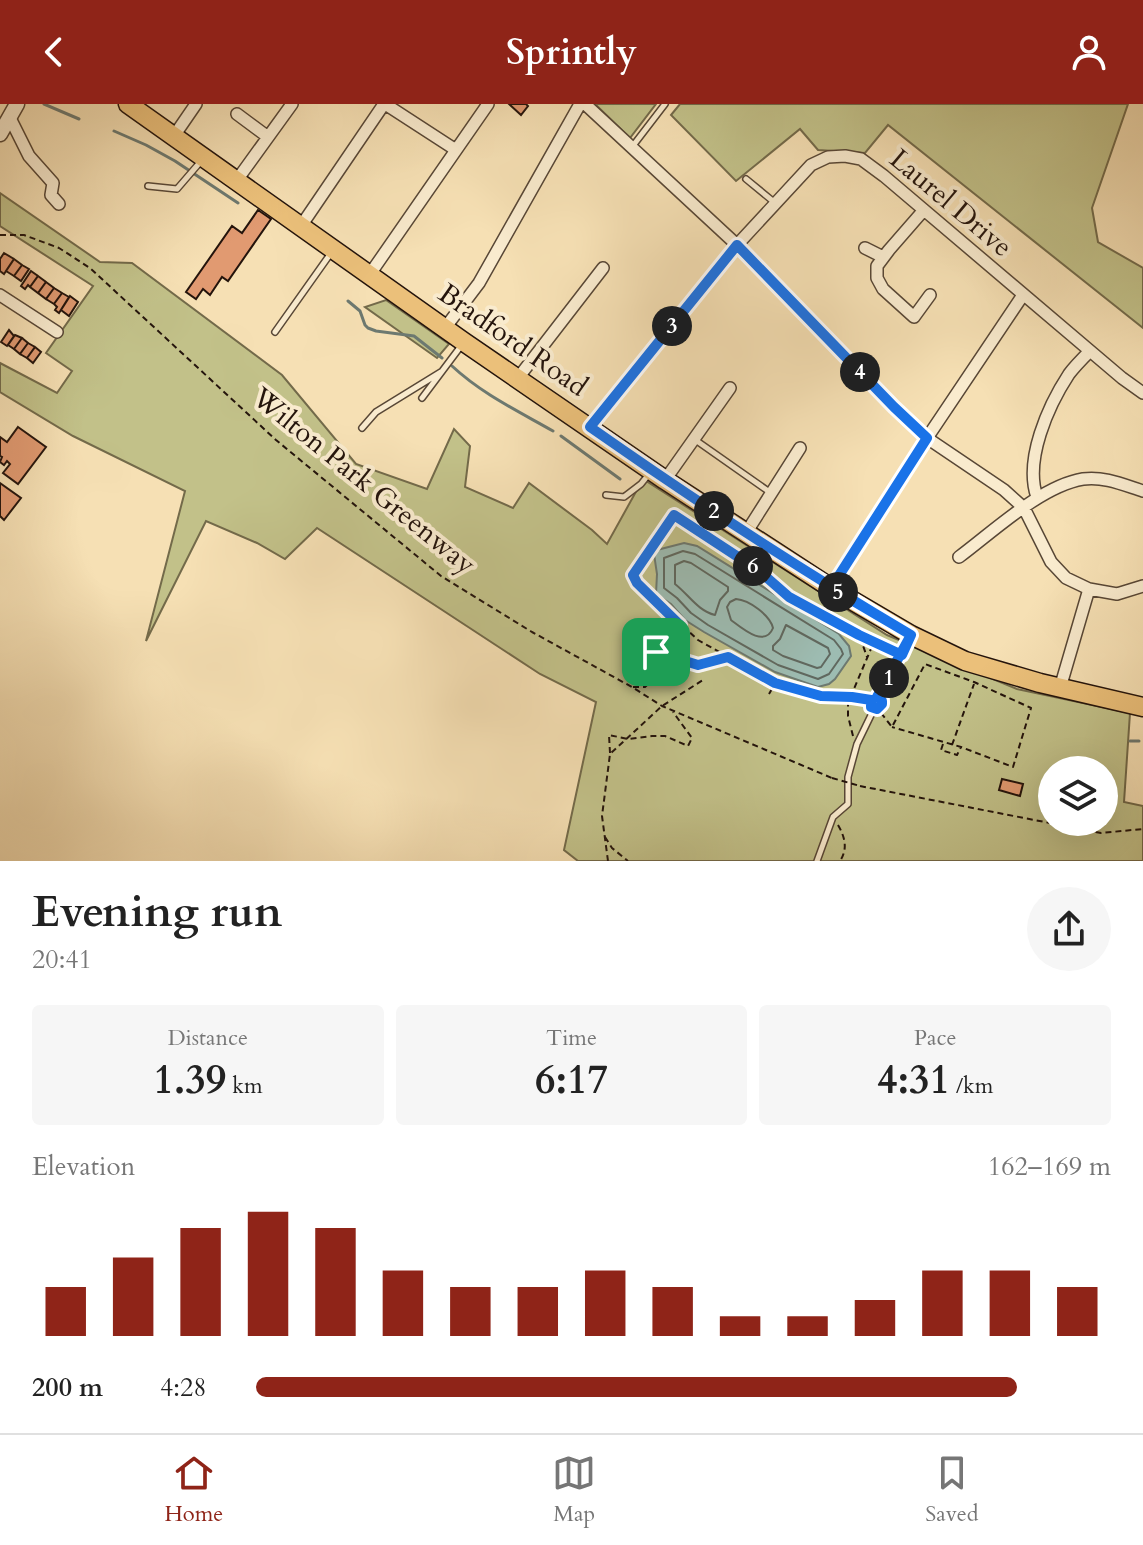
<!DOCTYPE html>
<meta charset="utf-8">
<style>
:root{--surface:#fff;--page:#f6f6f6;--text:#222;--muted:#767676;--line:#e0e0e0;--accent:#8f2418}
body{margin:0;font-family:Cardo,serif;background:var(--page);color:var(--text);height:100vh;display:flex;flex-direction:column;font-size:30px;white-space:nowrap}
*{box-sizing:border-box;margin:0}
p{font-size:26px;color:var(--muted)}
.icon{flex:none;width:44px;height:44px;fill:none;stroke:currentColor;stroke-width:2;stroke-linecap:round;stroke-linejoin:round}
.map{position:relative;height:757px;overflow:hidden}
.panel{display:flex;flex-direction:column;background:var(--surface);flex:1}
.panel>*{flex:none}
.tools{position:absolute;left:1038px;top:652px;display:grid;gap:16px}
.tools a{display:grid;place-items:center;width:80px;height:80px;border-radius:50%;background:var(--surface);box-shadow:0 8px 32px #0002;font-size:40px}
.pin{position:absolute;display:grid;place-items:center;width:68px;height:68px;color:#fff;margin:-34px;border-radius:16px;box-shadow:0 4px 12px #0006}
.km{position:absolute;width:40px;height:40px;margin:-20px;border-radius:50%;background:#222;color:#fff;font-size:22px;line-height:40px;text-align:center}
.round{display:grid;place-items:center;flex:none;width:84px;height:84px;border-radius:42px;background:var(--page)}
.head{display:flex;align-items:center;justify-content:space-between;height:136px;padding:0 32px}
h1{font-size:44px;font-weight:700;line-height:60px}
.metrics{display:grid;grid-template-columns:repeat(3,1fr);gap:12px;height:136px;padding:8px 32px}
.metrics div{display:grid;align-content:center;border-radius:8px;background:var(--page);text-align:center}
.metrics b{font-size:40px;font-weight:700}
.metrics small{font-size:22px;font-weight:400}
.metrics p{font-size:22px}
.chart{height:224px;padding:16px 32px}
.chart p{display:flex;justify-content:space-between}
.chart svg{width:100%;height:144px;margin-top:8px;stroke:var(--accent);stroke-width:6}
ul{padding:0 32px;list-style:none;font-size:26px}
li{display:grid;grid-template-columns:128px 96px 1fr;align-items:center;height:60px}
li i{height:20px;border-radius:10px;background:var(--accent)}
header{display:flex;justify-content:space-between;align-items:center;height:104px;padding:0 32px;background:var(--accent);color:#fff;font-size:36px;font-weight:700}
.menu{display:flex;justify-content:space-around;align-items:center;height:112px;border-top:2px solid var(--line);background:var(--surface);font-size:22px;color:var(--muted)}
.menu a{display:grid;justify-items:center;gap:4px}
.menu .active{color:var(--accent)}
.map>svg:first-child{display:block}
.green{fill:#c2c189;stroke:#736a4a;stroke-width:2;fill-rule:evenodd}
.water{fill:#9dbcb2;stroke:#6d7970;stroke-width:2}
.lines{fill:none;stroke-linecap:round;stroke-linejoin:round}
.shore{stroke:#60685f;stroke-width:2}
.stream{stroke:#6d7970;stroke-width:3}
.building{fill:#e19a71;stroke:#24140c;stroke-width:2}
.service-casing{stroke:#584736;stroke-width:8}
.minor-casing{stroke:#584736;stroke-width:14}
.tertiary-casing{stroke:#584736;stroke-width:17}
.primary-casing{stroke:#24140c;stroke-width:21}
.path{stroke:#24140c;stroke-width:2;stroke-dasharray:6 4;stroke-linecap:butt}
.service{stroke:#f9ebce;stroke-width:5}
.minor{stroke:#f9ebce;stroke-width:11}
.tertiary{stroke:#f9ebce;stroke-width:14}
.primary{stroke:#ebc07a;stroke-width:18}
.path-bridge{stroke:#24140c;stroke-width:2;stroke-dasharray:6 4;stroke-linecap:butt}
.route-casing{stroke:#fff;stroke-width:16}
.route{stroke:#1a73e8;stroke-width:10}
.labels{text-anchor:middle;dominant-baseline:central;stroke-width:8;stroke-linejoin:round;paint-order:stroke}
.street-label{font-size:28px;fill:#24140c;stroke:#f9ebce}
</style>
<header><svg class="icon" aria-label="back" viewBox="0 0 24 24"><path d="M15 5l-7 7 7 7"/></svg>Sprintly<svg class="icon" aria-label="person" viewBox="0 0 24 24"><circle cx="12" cy="8" r="4"/><path d="M4 21q1-7 8-7t8 7"/></svg></header>
<div class="map">
<svg width="1143" height="757" viewBox="0 0 1143 757">
<rect width="100%" height="100%" fill="#f6e0b4"/>
<filter id="stains"><feTurbulence type="fractalNoise" baseFrequency=".0025" numOctaves="4"/><feColorMatrix values="0 0 0 0 .2 0 0 0 0 .09 0 0 0 0 .02 0 0 0 .5 -.17"/></filter>
<radialGradient id="worn" r=".72"><stop offset=".6" stop-color="#630" stop-opacity="0"/><stop offset="1" stop-color="#630" stop-opacity=".3"/></radialGradient>
<path class="green" d="M 595,0 L 656,0 L 630,34 Z
M 680,0 L 1128,0 L 1092,104 L 1098,138 L 1143,164 L 1143,224 L 888,21 L 865,49 L 818,46 L 800,25 L 736,77 L 671,11 Z
M 0,89 L 100,158 L 132,159 L 282,271 L 356,360 L 427,385 L 454,325 L 470,342 L 465,383 L 513,404 L 529,379 L 592,426 L 607,440 L 643,375 L 887,531 L 1017,585 L 1130,609 L 1124,698 L 1143,702 L 1143,757 L 578,757 L 564,746 L 596,598 L 540,570 L 317,424 L 285,455 L 257,439 L 206,417 L 146,537 L 185,387 L 73,332 L 0,288 L 0,259 L 57,289 L 72,267 L 46,249 L 93,182 L 0,122 ZM 1052,666 L 1104,666 L 1104,718 L 1052,718 Z
M 386,196 L 449,240 L 437,254 L 365,203 Z"/>
<path class="water" d="M 684,439 L 697,442 L 839,530 L 849,542 L 851,552 L 835,575 L 829,580 L 818,583 L 775,568 L 704,528 L 685,516 L 671,500 L 656,490 L 657,470 L 654,450 L 657,446 Z"/>
<g class="lines">
<path class="shore" d="M 683,447 L 695,450 L 834,536 L 841,545 L 843,550 L 829,570 L 818,575 L 778,561 L 708,521 L 691,509 L 677,494 L 664,484 L 664,454 Z
M 684,457 L 691,459 L 728,483 L 728,487 L 720,496 L 715,511 C 698,507 689,491 675,480 L 675,461 Z
M 736,495 C 749,496 770,511 773,524 C 765,544 743,525 731,516 L 727,503 L 730,498 Z
M 786,521 L 828,544 L 830,550 L 821,563 L 817,564 L 783,552 L 773,546 L 773,542 L 780,535 Z"/>
<path class="stream" d="M 44,0 L 79,15
M 114,27 L 146,41 L 175,57 L 238,99
M 348,197 L 360,207 L 365,221 L 368,224 L 376,227 L 414,232 L 442,254
M 452,262 C 482,290 518,307 553,327
M 561,332 L 620,375
M 1130,637 L 1139,637"/>
</g>
<path class="building" d="M 509,0 L 526,0 L 528,2 L 521,11 Z
M 258,106 L 271,115 L 228,177 L 222,173 L 210,191 L 203,185 L 196,195 L 186,188 L 232,122 L 242,129 Z
M 4,149 L 14,155 L 4,170 L 0,167 L 0,155 Z
M 14,155 L 22,161 L 14,172 L 6,167 Z
M 22,161 L 29,165 L 21,177 L 14,172 Z
M 31,167 L 38,172 L 30,183 L 28,181 L 25,185 L 21,182 Z
M 38,172 L 46,178 L 38,189 L 30,183 Z
M 46,178 L 54,184 L 46,195 L 38,189 Z
M 54,184 L 62,189 L 54,200 L 46,195 Z
M 62,189 L 69,193 L 59,209 L 55,206 L 57,203 L 54,200 Z
M 70,192 L 78,198 L 69,212 L 61,206 Z
M 9,226 L 14,232 L 7,242 L 1,238 Z
M 15,231 L 22,234 L 14,245 L 8,241 Z
M 22,234 L 28,239 L 20,250 L 14,245 Z
M 28,239 L 35,243 L 27,254 L 20,250 Z
M 35,243 L 41,248 L 33,259 L 27,254 Z
M 18,323 L 46,343 L 18,380 L 3,369 L 10,360 L 7,357 L 4,361 L 0,358 L 2,353 L 0,352 L 0,333 L 7,338 Z
M 0,379 L 21,394 L 4,416 L 0,412 Z
M 1002,675 L 1023,680 L 1020,692 L 999,686 Z"/>
<g class="lines">
<defs>
<path id="service" d="M 632,43 L 665,0
M 746,75 L 774,98
M 148,82 L 177,85 L 202,56
M 275,228 L 331,149
M 422,294 L 461,242
M 362,324 L 376,308 L 441,268
M 694,335 L 771,389
M 606,391 L 624,393 L 641,380 L 649,370
M 877,593 L 909,535
M870 599a6 6 0 1 1 12 0a6 6 0 1 1-12 0Z
M 817,757 L 833,713 L 848,700 L 848,673 L 857,640 L 874,605"/>
<path id="minor" d="M 385,0 L 456,46
M 585,0 L 737,141 L 894,303 L 927,334 L 1004,386 L 1024,404 L 1051,458 L 1066,474 L 1089,485 L 1117,490 L 1143,482
M 237,10 L 268,33
M 10,14 L 29,52 L 53,79 L 51,91 L 59,100
M 174,32 L 196,0
M 237,76 L 292,0
M 923,107 L 889,146 L 877,162 L 877,174 L 883,185 L 914,213 L 930,191
M 301,122 L 384,0
M 865,144 L 883,153
M 370,170 L 488,0
M 0,191 L 57,228
M 445,224 L 479,179 L 580,0
M 518,274 L 603,164
M 590,323 L 737,141 L 811,61 L 828,53 L 845,52 L 861,55 L 884,72 L 1122,274 L 1143,289
M 665,376 L 730,284
M 1037,393 C 1024,356 1048,302 1069,270 C 1075,262 1083,254 1090,247
M 746,429 L 800,344
M 959,453 C 994,427 1041,382 1083,375 C 1104,372 1124,381 1143,387
M 831,484 L 927,334 L 1023,191
M 1060,584 L 1089,485"/>
<path id="tertiary" d="M 0,30 L 17,0"/>
<path id="primary" d="M 128,0 L 464,238 L 665,376 L 831,484 L 911,531 L 965,557 L 1040,579 L 1143,603"/>
</defs>
<use href="#service" class="service-casing"/>
<use href="#minor" class="minor-casing"/>
<use href="#tertiary" class="tertiary-casing"/>
<use href="#primary" class="primary-casing"/>
<path class="path" d="M 0,131 L 24,131 L 59,144 L 90,164 L 276,336 L 441,472 L 532,528 L 632,583 L 662,602 L 832,674
M 860,533 L 867,553
M 657,547 L 679,522
M 633,583 L 645,583 L 648,580 L 632,564 L 634,562 L 647,566 L 648,565 L 646,554 L 656,548 L 698,561 L 726,553
M 769,590 L 775,580
M 870,596 L 852,593 L 821,592 L 775,579 L 698,536 L 637,479 L 633,471 L 674,411 L 758,466 L 789,493 L 859,531 L 894,547
M 881,609 L 892,623 L 925,560 L 974,578 L 1031,604 L 1013,663 L 961,643 L 892,623
M 853,632 L 848,612 L 848,599 L 873,540
M 943,640 L 941,646 L 957,651 L 961,643
M 952,641 L 974,580
M 610,649 L 609,631 L 628,635 L 652,632 L 665,632 L 688,642 L 692,634 L 673,608
M 860,682 L 1101,729 L 1143,725
M 838,721 C 845,733 848,745 840,757
M 605,733 L 612,744 L 628,757
M 608,757 L 602,712 L 610,650 L 662,602 L 703,576"/>
<use href="#service" class="service"/>
<use href="#minor" class="minor"/>
<use href="#tertiary" class="tertiary"/>
<use href="#primary" class="primary"/>
<path class="path-bridge" d="M 832,674 L 860,682"/>
</g>
<g class="lines">
<defs>
<path id="route" d="M 656,548 L 698,561 L 728,553 L 775,579 L 821,592 L 852,593 L 871,596 L 871,603 L 877,605 L 882,600 L 882,597 L 877,593 L 911,531 C 801,466 694,396 590,323 L 737,141 L 894,303 L 927,334 L 831,484 L 911,531 L 902,551 L 859,531 L 789,493 L 758,466 L 674,411 L 633,471 L 637,479 L 680,521 L 656,548"/>
</defs>
<use href="#route" class="route-casing"/>
<use href="#route" class="route"/>
</g>
<g class="labels">
<g class="street-label">
<text transform="translate(951 99) rotate(40)">Laurel Drive</text>
<text transform="translate(513 236) rotate(35)">Bradford Road</text>
<text transform="translate(364 377) rotate(39)">Wilton Park Greenway</text>
</g>
</g>
<rect width="100%" height="100%" filter="url(#stains)"/>
<rect width="100%" height="100%" fill="url(#worn)"/>
</svg>
<div class="tools">
<a><svg class="icon" aria-label="layers" viewBox="0 0 24 24"><path d="M12 4l9 5-9 5-9-5zM3 14l9 5 9-5"/></svg></a>
</div>
<div class="pin" style="left:656px;top:548px;background:#1e9e55"><svg class="icon" aria-label="arrive" viewBox="0 0 24 24"><path d="M6 21V4h12l-3 4 3 4H6"/></svg></div>
<b class="km" style="left:889px;top:574px">1</b>
<b class="km" style="left:714px;top:407px">2</b>
<b class="km" style="left:672px;top:222px">3</b>
<b class="km" style="left:860px;top:268px">4</b>
<b class="km" style="left:838px;top:488px">5</b>
<b class="km" style="left:753px;top:462px">6</b>
</div>
<section class="panel">
<div class="head"><div><h1>Evening run</h1><p>20:41</p></div><a class="round"><svg class="icon" aria-label="share" viewBox="0 0 24 24"><path d="M12 15V3M7 8l5-5 5 5M5 13v7h14v-7"/></svg></a></div>
<div class="metrics">
<div><p>Distance</p><b>1.39<small> km</small></b></div>
<div><p>Time</p><b>6:17</b></div>
<div><p>Pace</p><b>4:31<small> /km</small></b></div>
</div>
<div class="chart"><p><span>Elevation</span>162–169 m</p>
<svg viewBox="0 0 160 44" preserveAspectRatio="none"><path d="M5 44V29M15 44V20M25 44V11M35 44V6M45 44V11M55 44V24M65 44V29M75 44V29M85 44V24M95 44V29M105 44V38M115 44V38M125 44V33M135 44V24M145 44V24M155 44V29"/></svg>
</div>
<ul>
<li><b>200 m</b>4:28<i style="width:89%"></i></li>
</ul>
</section>
<nav class="menu">
<a class="active"><svg class="icon" aria-label="home" viewBox="0 0 24 24"><path d="M3 11l9-7 9 7M6 9v11h12V9"/></svg>Home</a>
<a><svg class="icon" aria-label="map" viewBox="0 0 24 24"><path d="M3 6l6-2 6 2 6-2v14l-6 2-6-2-6 2zM9 4v14M15 6v14"/></svg>Map</a>
<a><svg class="icon" aria-label="saved" viewBox="0 0 24 24"><path d="M7 4h10v16l-5-4-5 4z"/></svg>Saved</a>
</nav>
